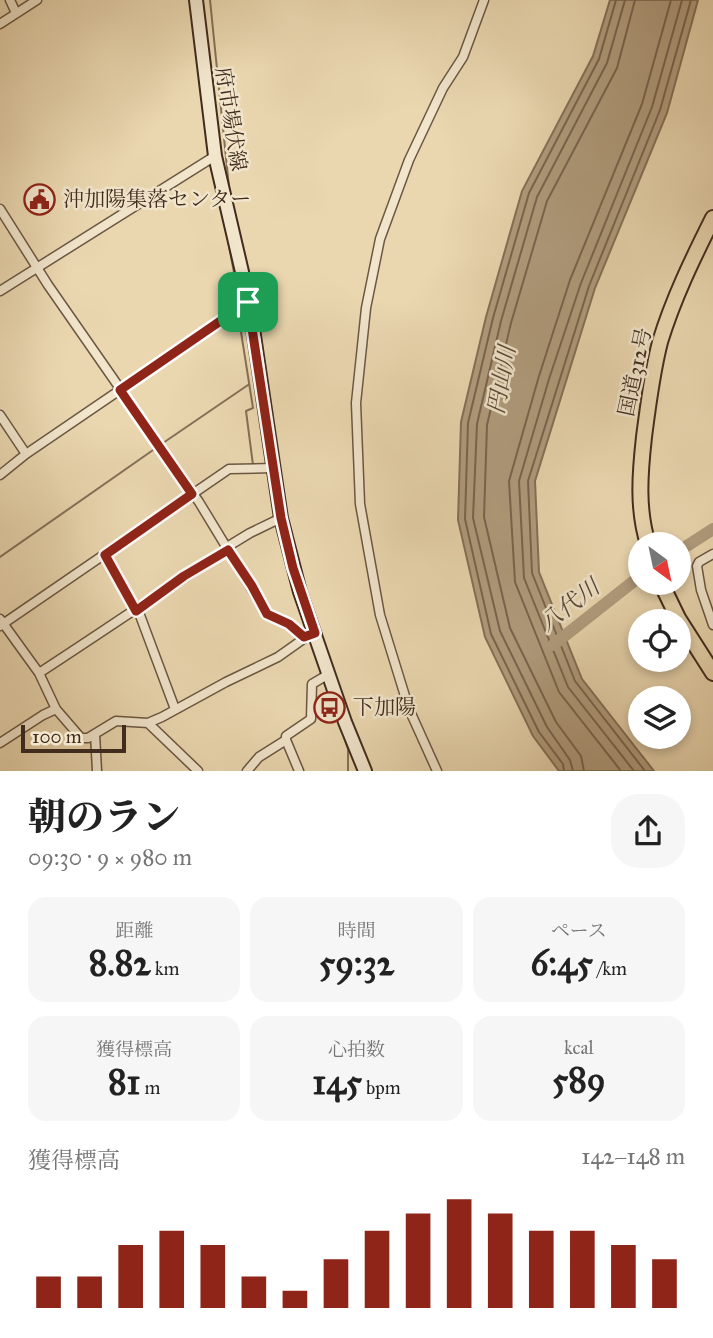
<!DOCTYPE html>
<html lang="ja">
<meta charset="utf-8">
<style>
:root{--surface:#fff;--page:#f6f6f6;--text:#222;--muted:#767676;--accent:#8f2418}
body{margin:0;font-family:"IM FELL Great Primer","Noto Serif JP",serif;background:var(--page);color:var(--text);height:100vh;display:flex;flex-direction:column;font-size:26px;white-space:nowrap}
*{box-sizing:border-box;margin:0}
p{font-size:23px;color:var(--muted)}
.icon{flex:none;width:38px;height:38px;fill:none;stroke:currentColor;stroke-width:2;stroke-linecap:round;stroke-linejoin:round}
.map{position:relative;height:771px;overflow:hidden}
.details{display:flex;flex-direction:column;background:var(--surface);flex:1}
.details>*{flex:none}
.needle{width:46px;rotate:147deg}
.controls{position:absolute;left:628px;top:532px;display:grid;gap:14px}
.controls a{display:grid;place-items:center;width:63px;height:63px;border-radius:50%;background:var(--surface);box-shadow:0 4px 10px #0003;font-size:35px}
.scale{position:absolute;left:21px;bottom:18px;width:105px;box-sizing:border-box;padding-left:7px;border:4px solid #412c1d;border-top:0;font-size:19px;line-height:24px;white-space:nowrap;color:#412c1d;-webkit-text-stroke:5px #f1e5cc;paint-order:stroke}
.pin{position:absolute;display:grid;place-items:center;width:60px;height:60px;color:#fff;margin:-30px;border-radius:14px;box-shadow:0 4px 10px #0006}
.round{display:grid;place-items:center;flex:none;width:74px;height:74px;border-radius:28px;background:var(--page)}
.summary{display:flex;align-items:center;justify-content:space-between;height:119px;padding:0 28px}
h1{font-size:38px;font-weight:800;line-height:52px}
.figures{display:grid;grid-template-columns:repeat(3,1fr);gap:10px;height:119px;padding:7px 28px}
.figures div{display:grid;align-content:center;border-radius:18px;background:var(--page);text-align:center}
.figures b{font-size:35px;font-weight:800}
.figures small{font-size:19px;font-weight:400}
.figures p{font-size:19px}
.chart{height:196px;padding:14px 28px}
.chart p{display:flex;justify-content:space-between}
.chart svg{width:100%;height:126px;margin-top:7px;stroke:var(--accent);stroke-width:6}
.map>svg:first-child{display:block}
.water{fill:#b19d7e;stroke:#847057;stroke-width:2}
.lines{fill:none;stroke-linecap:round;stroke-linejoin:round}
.shore{stroke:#79644e;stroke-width:2}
.stream{stroke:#847057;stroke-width:2}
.river{stroke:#b19d7e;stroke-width:12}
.street-casing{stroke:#6b5742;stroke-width:11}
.secondary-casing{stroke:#412c1d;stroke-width:16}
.highway-casing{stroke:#412c1d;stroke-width:18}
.street{stroke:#f1e5cc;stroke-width:8}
.secondary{stroke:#f1e5cc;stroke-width:12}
.highway{stroke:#ead7b0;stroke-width:14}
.route-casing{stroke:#fff;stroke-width:14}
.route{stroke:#8f2418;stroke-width:9}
.labels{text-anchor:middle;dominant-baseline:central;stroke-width:5;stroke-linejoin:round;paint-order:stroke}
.street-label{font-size:21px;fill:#412c1d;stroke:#f1e5cc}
.poi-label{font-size:21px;fill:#412c1d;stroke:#f1e5cc;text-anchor:start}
.water-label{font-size:23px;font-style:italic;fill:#5d4835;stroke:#f1e5cc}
</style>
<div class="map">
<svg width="713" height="771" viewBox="0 0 713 771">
<rect width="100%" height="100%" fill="#ead7b0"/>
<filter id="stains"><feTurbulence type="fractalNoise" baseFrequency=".00286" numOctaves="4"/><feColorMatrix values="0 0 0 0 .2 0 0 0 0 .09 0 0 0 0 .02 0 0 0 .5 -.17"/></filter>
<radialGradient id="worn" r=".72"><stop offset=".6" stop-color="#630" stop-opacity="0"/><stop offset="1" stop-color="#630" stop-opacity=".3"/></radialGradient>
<path class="water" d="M 610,0 L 698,0 L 667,113 L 595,288 L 535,481 L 539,572 L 582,679 L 654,771 L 559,771 L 533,736 L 485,637 L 458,520 L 461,422 L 486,317 L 522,191 L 593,56 Z"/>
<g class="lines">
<path class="shore" d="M 564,771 L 563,764 L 539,732 L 491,634 L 465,519 L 468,423 L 493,318 L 529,193 L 599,59 L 616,0
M 573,771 L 570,760 L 547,727 L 500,631 L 473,518 L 477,424 L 501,321 L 537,197 L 607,63 L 625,0
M 584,771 L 581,756 L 556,722 L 510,628 L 484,517 L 487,425 L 511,323 L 547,201 L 617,68 L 635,0
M 621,771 L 559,692 L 515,582 L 509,481 L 539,376 L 570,280 L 642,104 L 671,0
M 634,771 L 568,687 L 524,578 L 519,481 L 549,379 L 581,283 L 652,107 L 682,0
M 645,771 L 575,681 L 532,573 L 528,481 L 589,286 L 660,110 L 691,0"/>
<path class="stream" d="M 210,0 L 229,187
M 228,241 L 240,304
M 238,313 L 253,408 L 246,411 L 253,465
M 163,443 L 248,385
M 0,557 L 156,448
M 344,737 L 348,749 L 348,771"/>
<path class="river" d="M 679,551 L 713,529
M 553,645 L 634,581"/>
<defs>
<path id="street" d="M 10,0 L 16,13
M 0,24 L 37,0
M 0,209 L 48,285 L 199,502 L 267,614 L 289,624 L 304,637
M 0,291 L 215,156
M 0,415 L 26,454
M 0,475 L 26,454 L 249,302
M 227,547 L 250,533 L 281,518
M 713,554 L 699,562 L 697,566 L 701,590 L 713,625
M 105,555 L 136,611
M 138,610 L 175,709
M 0,619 L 39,673 L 56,709 L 81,738 L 88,738 L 116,721 L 148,723 L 162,717 L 226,682 L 278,657 L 309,635
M 0,626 L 229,469 L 273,468
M 39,673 C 102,632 164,589 228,550
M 148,723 L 198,771
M 95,734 L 97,771
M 286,740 L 299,771
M 0,743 L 43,715 L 56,709
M 247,771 L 259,757 L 286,740 L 286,736 L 311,719 L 312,684 L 329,674
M 437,771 L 409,709 L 380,615 L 360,504 L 356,403 L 366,308 L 380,239 L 409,160 L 443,88 L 463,57 L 484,0"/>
<path id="secondary" d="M 196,0 L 215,156 L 249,302 L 281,518 L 300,592 L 345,722 L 365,771"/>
<path id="highway" d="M 648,544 C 637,509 640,473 644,437 C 648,406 652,373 660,342 C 673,299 693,258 713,218
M 661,583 L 678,618 L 713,673"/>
</defs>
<use href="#street" class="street-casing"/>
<use href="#secondary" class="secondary-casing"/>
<use href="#highway" class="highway-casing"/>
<use href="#street" class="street"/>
<use href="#secondary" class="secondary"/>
<use href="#highway" class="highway"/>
</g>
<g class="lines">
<defs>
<path id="route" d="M 248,302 L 281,518 L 293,568 L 315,633 L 304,637 L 289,624 L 267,614 L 252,586 L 228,550 L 184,576 L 136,611 L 105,555 L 192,494 L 120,390 Z"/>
</defs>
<use href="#route" class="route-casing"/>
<use href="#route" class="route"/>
</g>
<defs>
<symbol id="civic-ring" viewBox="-11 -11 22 22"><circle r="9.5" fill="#f1e5cc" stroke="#8f2418" stroke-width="1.5"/><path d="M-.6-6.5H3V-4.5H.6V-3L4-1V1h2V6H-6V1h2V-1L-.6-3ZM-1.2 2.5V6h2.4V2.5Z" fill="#8f2418"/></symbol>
<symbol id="bus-ring" viewBox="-11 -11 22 22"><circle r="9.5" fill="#f1e5cc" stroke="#8f2418" stroke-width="1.5"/><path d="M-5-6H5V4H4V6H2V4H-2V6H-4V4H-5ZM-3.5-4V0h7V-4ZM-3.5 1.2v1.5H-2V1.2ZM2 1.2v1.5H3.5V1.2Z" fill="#8f2418"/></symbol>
</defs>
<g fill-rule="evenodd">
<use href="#civic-ring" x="22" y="182" width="35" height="35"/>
<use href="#bus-ring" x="312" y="690" width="35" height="35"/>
</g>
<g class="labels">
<g class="street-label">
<text transform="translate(231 119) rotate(81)">府市場伏線</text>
<text transform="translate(635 372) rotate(-78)">国道312号</text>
</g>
<g class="poi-label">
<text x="63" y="199">沖加陽集落センター</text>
<text x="353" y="707">下加陽</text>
</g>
<g class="water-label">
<text transform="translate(501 380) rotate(-80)">円山川</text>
<text transform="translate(569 605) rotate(-38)">八代川</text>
</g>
</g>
<rect width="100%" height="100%" filter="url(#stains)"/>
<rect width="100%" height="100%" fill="url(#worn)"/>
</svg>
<div class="controls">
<a><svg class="needle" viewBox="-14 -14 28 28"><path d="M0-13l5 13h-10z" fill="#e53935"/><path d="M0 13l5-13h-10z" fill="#767676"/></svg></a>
<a><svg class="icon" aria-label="locate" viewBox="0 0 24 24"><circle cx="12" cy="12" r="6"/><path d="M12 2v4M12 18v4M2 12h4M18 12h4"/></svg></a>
<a><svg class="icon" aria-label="layers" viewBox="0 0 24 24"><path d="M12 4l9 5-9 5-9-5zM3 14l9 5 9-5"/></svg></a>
</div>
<div class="scale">100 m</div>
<div class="pin" style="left:248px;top:302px;background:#1e9e55"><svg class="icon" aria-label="arrive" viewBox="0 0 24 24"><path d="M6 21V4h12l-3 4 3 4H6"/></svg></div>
</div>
<section class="details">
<div class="summary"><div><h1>朝のラン</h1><p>09:30 · 9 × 980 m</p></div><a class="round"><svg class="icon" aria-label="share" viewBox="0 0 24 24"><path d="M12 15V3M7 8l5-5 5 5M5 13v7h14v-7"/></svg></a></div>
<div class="figures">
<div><p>距離</p><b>8.82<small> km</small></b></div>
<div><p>時間</p><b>59:32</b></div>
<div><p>ペース</p><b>6:45<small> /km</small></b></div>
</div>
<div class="figures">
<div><p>獲得標高</p><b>81<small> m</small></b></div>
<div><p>心拍数</p><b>145<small> bpm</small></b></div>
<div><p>kcal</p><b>589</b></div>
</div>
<div class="chart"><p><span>獲得標高</span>142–148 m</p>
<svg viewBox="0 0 160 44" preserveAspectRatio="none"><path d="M5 44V33M15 44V33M25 44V22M35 44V17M45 44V22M55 44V33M65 44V38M75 44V27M85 44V17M95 44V11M105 44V6M115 44V11M125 44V17M135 44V17M145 44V22M155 44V27"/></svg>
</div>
</section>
